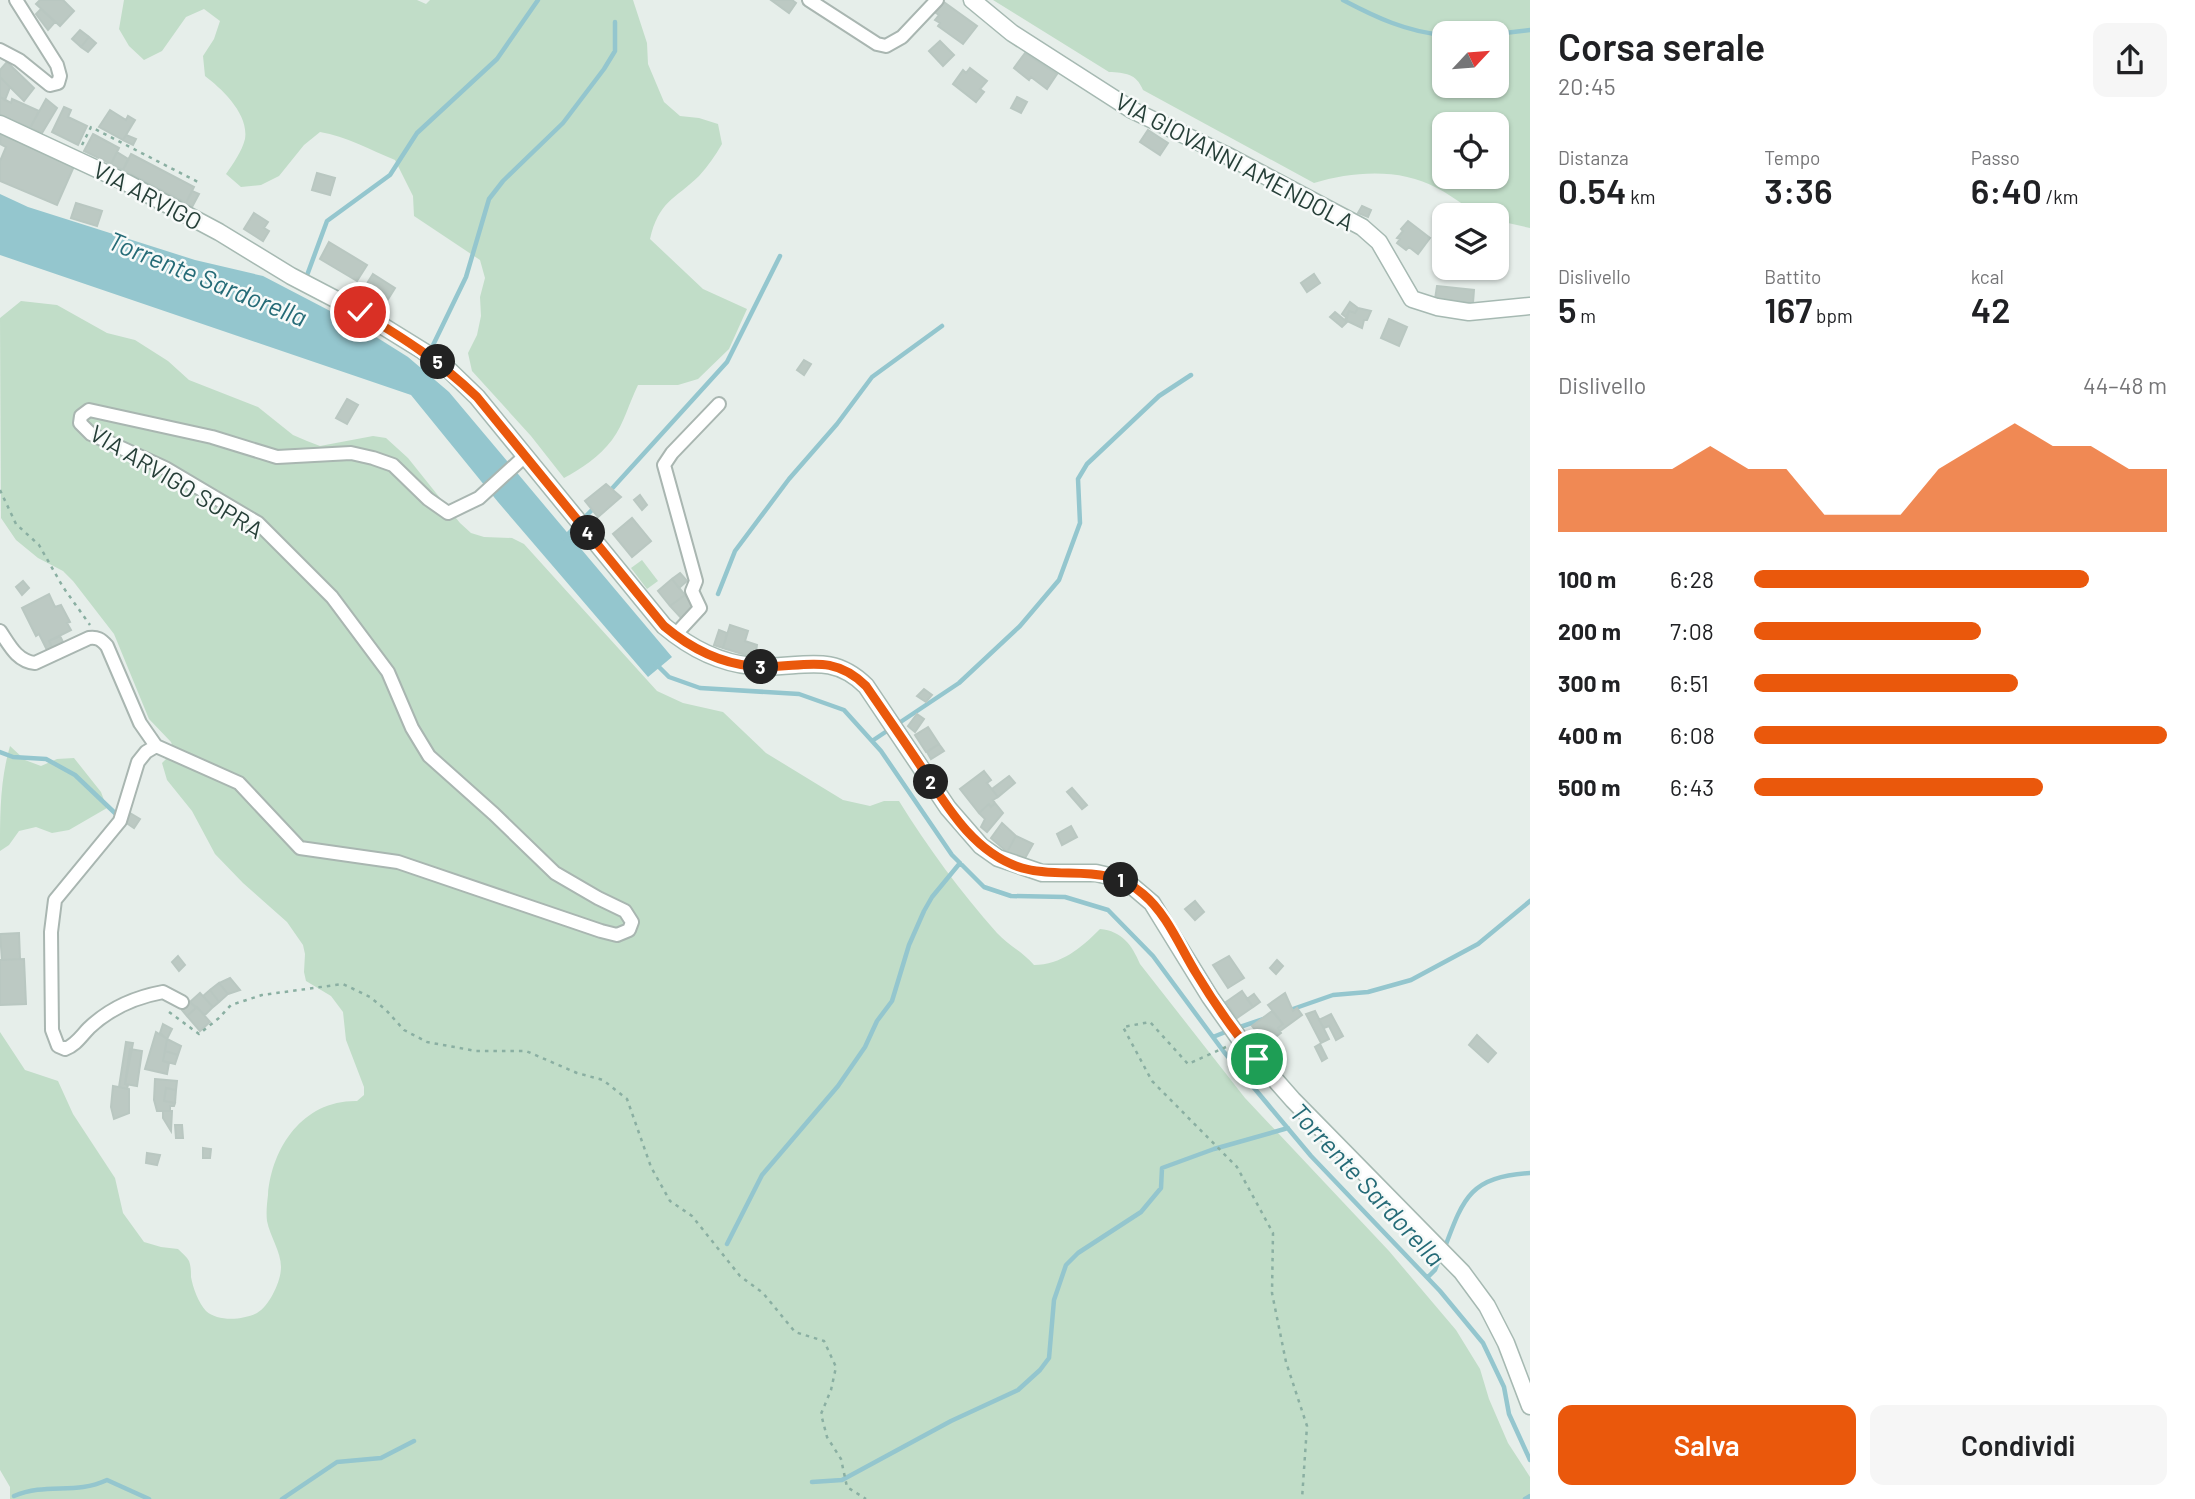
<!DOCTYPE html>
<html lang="it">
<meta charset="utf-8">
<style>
:root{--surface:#fff;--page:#f6f6f6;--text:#202124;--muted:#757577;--accent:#ea580c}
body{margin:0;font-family:Barlow,sans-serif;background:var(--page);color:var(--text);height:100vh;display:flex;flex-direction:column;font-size:26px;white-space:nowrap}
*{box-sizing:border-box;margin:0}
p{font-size:23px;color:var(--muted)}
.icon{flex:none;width:38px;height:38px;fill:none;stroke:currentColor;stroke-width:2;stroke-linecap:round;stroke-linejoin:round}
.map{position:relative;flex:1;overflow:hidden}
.drawer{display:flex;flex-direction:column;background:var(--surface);width:665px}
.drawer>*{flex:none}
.needle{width:46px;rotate:64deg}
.buttons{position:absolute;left:1432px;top:21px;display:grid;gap:14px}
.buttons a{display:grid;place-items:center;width:77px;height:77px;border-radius:14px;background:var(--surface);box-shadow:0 2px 5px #0004;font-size:35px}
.pin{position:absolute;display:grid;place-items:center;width:60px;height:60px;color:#fff;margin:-30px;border:4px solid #fff;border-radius:50%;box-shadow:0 2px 7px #0007}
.km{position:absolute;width:35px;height:35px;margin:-18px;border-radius:50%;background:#222;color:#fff;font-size:19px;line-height:35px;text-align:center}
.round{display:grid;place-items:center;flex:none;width:74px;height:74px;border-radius:14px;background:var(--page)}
.overview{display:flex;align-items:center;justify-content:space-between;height:119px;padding:0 28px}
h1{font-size:38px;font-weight:600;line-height:52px}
.metrics{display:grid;grid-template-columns:repeat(3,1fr);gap:10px;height:119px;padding:7px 28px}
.metrics div{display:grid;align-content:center}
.metrics b{font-size:35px;font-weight:600}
.metrics small{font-size:19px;font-weight:400}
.metrics p{font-size:19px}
.chart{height:196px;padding:14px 28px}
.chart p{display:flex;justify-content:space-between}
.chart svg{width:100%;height:126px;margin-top:7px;fill:var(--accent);opacity:.7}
.action{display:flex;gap:14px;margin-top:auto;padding:14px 28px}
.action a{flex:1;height:80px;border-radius:14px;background:var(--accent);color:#fff;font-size:28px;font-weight:600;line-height:80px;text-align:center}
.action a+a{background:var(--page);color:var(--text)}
ul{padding:0 28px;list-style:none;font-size:23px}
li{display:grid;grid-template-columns:112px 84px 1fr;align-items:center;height:52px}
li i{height:18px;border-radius:9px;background:var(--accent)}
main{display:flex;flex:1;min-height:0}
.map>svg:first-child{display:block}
.green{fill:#c1ddc8;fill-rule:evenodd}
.water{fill:#94c6ce}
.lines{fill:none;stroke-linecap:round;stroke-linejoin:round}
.stream{stroke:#94c6ce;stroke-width:4.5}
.building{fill:#bcc9c3;stroke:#b9c7c1;stroke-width:2}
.street-casing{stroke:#a9b6b1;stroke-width:16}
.secondary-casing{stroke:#a6b9b2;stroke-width:19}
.path{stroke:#8aafa2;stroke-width:2.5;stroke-dasharray:3.5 5;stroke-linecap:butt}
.street{stroke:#fff;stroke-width:12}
.secondary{stroke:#fff;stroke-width:16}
.route-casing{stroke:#fff;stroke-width:14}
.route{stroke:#ea580c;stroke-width:9}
.labels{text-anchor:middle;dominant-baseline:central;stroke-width:5;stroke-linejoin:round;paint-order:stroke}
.street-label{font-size:24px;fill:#263f38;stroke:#f7faf9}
.water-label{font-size:26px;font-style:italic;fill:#256b77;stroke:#f7faf9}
</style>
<main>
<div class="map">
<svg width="1530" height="1499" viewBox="0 0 1530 1499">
<rect width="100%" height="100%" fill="#e6eeea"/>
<path class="green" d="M 124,0 L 417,0 L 426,4 L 430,0 L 633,0 L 647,43 L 648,64 L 664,102 L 680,116 L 699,118 L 718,124 L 722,144 C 715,156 708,166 699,176 C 674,200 659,201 650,239 L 703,289 L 747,309 L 729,349 L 698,379 L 678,385 L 638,385 C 629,403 624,424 612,440 C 600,456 581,469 564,478 L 531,436 L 472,371 L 468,353 L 477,335 L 481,316 L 480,297 L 485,278 L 480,260 L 414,216 L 413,196 L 395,160 C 370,150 346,136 320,132 L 304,145 L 279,176 L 261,185 L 241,187 L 226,174 C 233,164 242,151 245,139 C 249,114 222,89 205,76 L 203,56 L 214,39 L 220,21 L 204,9 L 186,17 L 162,51 L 144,60 L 129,46 L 119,29 Z
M 993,0 L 1530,0 L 1530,228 L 1499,221 L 1496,215 C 1472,215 1457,198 1437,188 C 1401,168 1353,171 1314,183 L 1143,90 C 1136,73 1125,73 1109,72 ZM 1444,33 L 1496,33 L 1496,86 L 1444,86 ZM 1444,124 L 1496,124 L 1496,177 L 1444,177 Z
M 21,301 L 57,305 L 107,333 L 135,340 L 168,361 L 189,380 L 258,407 L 293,435 L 307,441 L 320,446 L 373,436 L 386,438 L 408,458 L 460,523 L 471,533 L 484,537 L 512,538 L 524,544 L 657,691 L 683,703 L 723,712 L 766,753 L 843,800 L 870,806 L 884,801 L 899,801 C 928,848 960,891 997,933 C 1008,945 1023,952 1034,965 C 1061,965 1081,948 1100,929 C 1122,931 1132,945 1140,964 L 1245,1098 L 1389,1251 L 1456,1330 L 1480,1369 L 1489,1399 L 1508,1443 L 1530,1477 L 1530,1499 L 10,1499 L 10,1487 L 0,1470 L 0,1032 L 25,1070 L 58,1081 L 73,1114 L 115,1178 L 123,1213 L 144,1242 L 161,1247 L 178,1249 C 182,1253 187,1257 189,1261 C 191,1266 191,1272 191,1277 C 193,1288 198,1302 206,1311 C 218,1322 243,1320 257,1313 C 269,1306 281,1282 281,1267 C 281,1252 270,1236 267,1221 C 266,1213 267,1203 268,1195 C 272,1146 304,1100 357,1101 L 364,1095 L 364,1087 L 346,1040 L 343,1012 L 331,996 L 306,981 L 304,972 L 305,954 L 303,945 L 287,922 L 243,883 L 215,854 L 192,811 L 167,780 L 162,763 L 174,751 L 171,742 L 149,719 L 114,634 L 73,581 L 63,571 L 38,558 L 16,540 L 1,518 L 0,318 Z
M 642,560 L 658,581 L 647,589 L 631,568 Z
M 10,746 L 25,760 L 41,766 L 57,759 L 74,758 L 101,792 L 107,808 L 69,830 L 52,833 L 36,827 L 19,831 L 9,845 L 0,851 C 0,815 0,780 10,746 Z"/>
<path class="water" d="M 0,194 L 28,207 L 195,260 L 263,276 L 357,325 L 408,357 L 449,392 L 672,657 L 648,677 L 498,502 L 411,395 L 0,255 Z"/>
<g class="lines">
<path class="stream" d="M 1343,0 C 1375,17 1407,32 1444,35
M 1496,34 L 1530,30
M 306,278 L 327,221 L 390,175 L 417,133 L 497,59 L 538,0
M 420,372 L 466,277 L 489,199 L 503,181 L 563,123 L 604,69 L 615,51 L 615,22
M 608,493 L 727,362 L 780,256
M 564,538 L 595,507
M 718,594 L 735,551 L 789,479 L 837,424 L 872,377 L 942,326
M 656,664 L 669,677 L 700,688 L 799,694 L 844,710 L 881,751 L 952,855 L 984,887 L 1011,896 L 1065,897 L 1108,910 L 1153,956 L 1224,1052 L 1311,1156 L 1440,1291 L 1483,1343 L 1504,1387 L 1509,1414 L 1530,1460
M 872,741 L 959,683 L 1020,626 L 1059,580 L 1080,523 L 1078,479 L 1087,464 L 1159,396 L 1191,375
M 0,752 L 13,757 L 46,759 L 75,775 L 117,815
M 1290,1010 L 1333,995 L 1368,992 L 1411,980 L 1478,944 L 1530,901
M 1237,1028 L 1281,1013
M 1213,1037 L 1228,1031
M 727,1244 L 762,1175 L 838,1086 L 865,1047 L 877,1021 L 892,1001 L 909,945 L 924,911 L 932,897 L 960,863
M 1445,1247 C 1464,1196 1471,1177 1530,1173
M 1428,1277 L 1435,1270 L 1441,1255
M 812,1482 L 842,1480 L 951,1421 L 1018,1390 L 1040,1370 L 1049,1358 L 1054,1300 L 1066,1265 L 1078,1253 L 1141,1212 L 1161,1188 L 1162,1168 L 1214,1149 L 1288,1128
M 14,1496 C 47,1482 75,1495 107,1480 L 149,1499
M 282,1499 L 337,1462 L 381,1458 L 414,1441
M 1525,1499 L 1530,1496"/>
</g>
<path class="building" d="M 40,0 L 63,0 L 74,11 L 60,26 L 36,4 Z
M 771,0 L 792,0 L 796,3 L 789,13 Z
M 941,0 L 977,26 L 963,44 L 938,26 L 940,23 L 935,20 L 939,15 L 933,11 Z
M 41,9 L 55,22 L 48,30 L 36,14 Z
M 80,30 L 89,37 L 81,47 L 72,39 Z
M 89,37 L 96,43 L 88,52 L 81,47 Z
M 940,41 L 954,55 L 943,66 L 929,51 Z
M 1025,53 L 1057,74 L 1047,89 L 1031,77 L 1029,80 L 1014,68 Z
M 7,62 L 34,88 L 24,101 L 0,77 L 0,70 Z
M 970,68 L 987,81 L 980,89 L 984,92 L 976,102 L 953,84 L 963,70 L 966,73 Z
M 0,77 L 10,87 L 5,100 L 0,97 Z
M 0,97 L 11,103 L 12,99 L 39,111 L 30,128 L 0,115 Z
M 1017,97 L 1027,102 L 1021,113 L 1011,108 Z
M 46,99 L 57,108 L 42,133 L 30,128 Z
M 64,107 L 71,110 L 68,117 L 87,126 L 78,145 L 52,132 Z
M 110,110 L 126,120 L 128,116 L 135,120 L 123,140 L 99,127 Z
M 1148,130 L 1168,143 L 1160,155 L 1140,142 Z
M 1,133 L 75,164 L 57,205 L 0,181 L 0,161 L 6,147 L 0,144 Z
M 93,134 L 119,148 L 111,164 L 84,151 Z
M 126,135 L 136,139 L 133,145 L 123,140 Z
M 117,152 L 128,159 L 123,170 L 111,164 Z
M 131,154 L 194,187 L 186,203 L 123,170 Z
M 317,173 L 335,178 L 330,195 L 312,190 Z
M 192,191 L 199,194 L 192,207 L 186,203 Z
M 76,203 L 102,211 L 97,226 L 71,218 Z
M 1362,206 L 1371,210 L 1368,217 L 1358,213 Z
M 254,213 L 268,222 L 264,228 L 269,231 L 263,241 L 244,229 Z
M 1408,221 L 1430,238 L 1418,254 L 1409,247 L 1406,250 L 1397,243 L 1400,239 L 1397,238 L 1403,231 L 1401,229 Z
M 329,242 L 367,265 L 357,281 L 320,259 Z
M 373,274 L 395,288 L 385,304 L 363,290 Z
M 1314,274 L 1320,283 L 1307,292 L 1301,283 Z
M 1437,286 L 1474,290 L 1473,303 L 1435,299 Z
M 1350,302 L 1358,308 L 1355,313 L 1349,311 L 1347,318 L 1342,314 Z
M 1358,308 L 1371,311 L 1367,320 L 1364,320 L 1362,328 L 1345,320 L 1349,311 L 1355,313 Z
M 1335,312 L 1347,322 L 1342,327 L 1330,317 Z
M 1389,319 L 1407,327 L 1399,346 L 1381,338 Z
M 804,360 L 811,364 L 804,375 L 797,370 Z
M 347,399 L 358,405 L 347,424 L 336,418 Z
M 606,484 L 621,497 L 598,517 L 585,501 Z
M 640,495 L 647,505 L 642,510 L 634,500 Z
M 632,518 L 651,541 L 632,557 L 613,534 Z
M 680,573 L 687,581 L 679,588 L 672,579 Z
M 672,579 L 685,595 L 670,606 L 658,591 Z
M 23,581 L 29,588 L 22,595 L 16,587 Z
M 49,594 L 55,607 L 61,605 L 70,622 L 67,623 L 71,630 L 49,641 L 53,649 L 48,652 L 39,634 L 36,636 L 22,608 Z
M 685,595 L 696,608 L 682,619 L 670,606 Z
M 730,625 L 748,631 L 745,641 L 757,645 L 755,658 L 723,648 Z
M 719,630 L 727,633 L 723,648 L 714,645 Z
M 60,636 L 64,644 L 53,649 L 49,641 Z
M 924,689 L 932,695 L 926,702 L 917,696 Z
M 917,714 L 924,719 L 915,732 L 908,726 Z
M 928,727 L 939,744 L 926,752 L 915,735 Z
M 939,744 L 944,751 L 931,759 L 927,752 Z
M 984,771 L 991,780 L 987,783 L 998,797 L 993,800 L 995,803 L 991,807 L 989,804 L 979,813 L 960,789 Z
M 1009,776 L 1015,783 L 998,797 L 992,789 Z
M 1072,788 L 1087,805 L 1082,809 L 1067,792 Z
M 995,803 L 1003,813 L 987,832 L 981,827 L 985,819 L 979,813 L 989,804 L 991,807 Z
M 130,813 L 140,819 L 134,828 L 125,822 Z
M 1002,823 L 1016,836 L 1007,852 L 991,838 Z
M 1071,826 L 1077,837 L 1062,845 L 1057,834 Z
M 1016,836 L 1033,844 L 1024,860 L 1007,852 Z
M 1195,901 L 1204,912 L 1195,920 L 1185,909 Z
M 19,933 L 20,959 L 2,960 L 0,934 Z
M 178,956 L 185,965 L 179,971 L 172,962 Z
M 1229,956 L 1244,978 L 1228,988 L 1213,965 Z
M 24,959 L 26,1004 L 0,1005 L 0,960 Z
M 1277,960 L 1283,966 L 1276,974 L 1270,968 Z
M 230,978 L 240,990 L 228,994 L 219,983 Z
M 219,983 L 228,994 L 219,1002 L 210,990 Z
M 210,990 L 219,1002 L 213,1007 L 203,996 Z
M 1242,991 L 1253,1007 L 1237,1018 L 1226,1002 Z
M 200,993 L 213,1007 L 205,1015 L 190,1002 Z
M 1285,993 L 1293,1011 L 1297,1008 L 1302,1015 L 1280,1031 L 1278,1028 L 1283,1024 L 1268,1005 Z
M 1254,994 L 1260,1002 L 1253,1007 L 1247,999 Z
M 190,1002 L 196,1008 L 187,1016 L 182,1010 Z
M 197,1007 L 210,1022 L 200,1031 L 187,1016 Z
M 1272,1011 L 1283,1024 L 1278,1028 L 1281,1033 L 1266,1044 L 1252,1026 Z
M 1315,1011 L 1329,1039 L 1321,1043 L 1306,1014 Z
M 1331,1014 L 1343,1036 L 1336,1040 L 1329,1026 L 1324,1028 L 1319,1020 Z
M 163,1024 L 172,1029 L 167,1039 L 160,1033 Z
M 156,1032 L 167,1039 L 163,1061 L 169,1063 L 167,1074 L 145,1069 Z
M 1477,1035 L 1496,1053 L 1488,1062 L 1469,1045 Z
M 167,1039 L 181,1046 L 178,1055 L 165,1051 Z
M 126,1042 L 133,1043 L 125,1084 L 128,1085 L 127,1089 L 119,1087 Z
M 1320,1044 L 1327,1058 L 1322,1061 L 1315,1047 Z
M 130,1049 L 142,1051 L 137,1086 L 125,1084 Z
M 165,1051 L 178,1055 L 175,1064 L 163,1061 Z
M 155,1079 L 177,1081 L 176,1090 L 166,1088 L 164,1101 L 175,1103 L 174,1106 L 170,1106 L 170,1111 L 157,1111 L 154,1100 Z
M 113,1086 L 129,1089 L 129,1113 L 114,1119 L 111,1107 Z
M 166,1088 L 176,1090 L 175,1103 L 164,1101 Z
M 163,1111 L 172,1111 L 171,1131 L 163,1118 Z
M 175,1125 L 182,1125 L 183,1138 L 176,1138 Z
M 203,1148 L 211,1149 L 210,1158 L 203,1158 Z
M 147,1153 L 160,1155 L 157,1165 L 146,1163 Z"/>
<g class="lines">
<defs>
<path id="street" d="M 809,0 L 877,44 L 886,46 L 902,37 L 937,0
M 0,50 L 19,60 L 50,85 L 58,83 L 60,76 L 57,65 L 16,0
M 0,631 C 10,646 17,661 35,663 L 89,638 C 97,637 101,639 107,646 L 140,723 L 156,746
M 675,635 L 700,608 L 692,591 L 696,581 L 664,465 L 672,453 L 719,404
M 156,746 L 239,783 L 300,848 L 398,862 L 601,931 L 617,935 L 629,930 L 632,922 L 625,911 L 598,898 L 555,873 L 494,814 L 429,756 L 412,728 L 388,672 L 332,597 L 258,523 L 165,468 L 91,434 L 80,423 L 81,416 L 89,410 L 212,437 L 277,457 L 351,453 L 373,458 L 393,465 L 428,499 L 448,513 L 479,498 L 525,456
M 156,746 L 146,752 L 138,762 L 120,821 L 55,900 L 51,932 L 52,1030 L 58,1046 L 65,1049 C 76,1045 81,1036 89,1028 C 110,1008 136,997 163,992 L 182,1002"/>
<path id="secondary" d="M 972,0 L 1012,33 L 1132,110 L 1226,155 L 1362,227 L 1379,242 L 1412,299 L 1437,307 L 1469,312 L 1530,306
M 0,124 L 127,183 L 219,232 L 291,276 L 360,312 L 423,351 L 449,370 L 477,397 L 664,626 C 689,647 719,663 752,666 C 797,671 829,649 866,686 L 948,808 L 981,846 L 998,858 L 1042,873 L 1096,873 L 1109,876 L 1132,886 L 1152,903 L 1210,997 L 1241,1041 L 1293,1100 L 1462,1272 L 1487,1306 L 1506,1343 L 1530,1406"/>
</defs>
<use href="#street" class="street-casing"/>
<use href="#secondary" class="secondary-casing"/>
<path class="path" d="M 82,145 L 91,127 L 198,182
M 0,490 L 16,524 L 39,545 L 63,587 L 90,625
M 169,1012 L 199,1034 L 219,1018 L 231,1005 L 262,995 L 343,984 L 370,997 L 386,1010 L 404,1030 L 427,1042 L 476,1051 L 526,1051 L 577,1073 L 603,1080 L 627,1099 L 651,1167 L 670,1201 L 692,1216 L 740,1276 L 763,1293 L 795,1332 L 824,1341 L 836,1367 L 831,1390 L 821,1414 L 827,1437 L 841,1459 L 847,1487 L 866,1499
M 1226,1047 L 1188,1064 L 1150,1022 L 1123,1027 L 1152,1081 L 1237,1167 L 1273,1233 L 1272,1293 L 1286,1362 L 1307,1426 L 1302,1499"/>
<use href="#street" class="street"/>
<use href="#secondary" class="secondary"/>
</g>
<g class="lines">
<defs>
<path id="route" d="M 360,312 C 405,339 438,360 477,397 L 664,626 C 689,647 719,663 752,666 C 797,671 829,649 866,686 C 884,712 902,738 920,765 C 946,805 973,853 1022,868 C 1064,880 1106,862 1143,894 C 1167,914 1180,947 1196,973 C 1214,1003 1234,1032 1257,1059"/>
</defs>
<use href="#route" class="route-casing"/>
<use href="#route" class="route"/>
</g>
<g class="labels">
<g class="street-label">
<text transform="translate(1235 161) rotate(28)">VIA GIOVANNI AMENDOLA</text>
<text transform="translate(148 195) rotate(28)">VIA ARVIGO</text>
<text transform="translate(177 481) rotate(31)">VIA ARVIGO SOPRA</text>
</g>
<g class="water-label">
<text transform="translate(208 278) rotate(22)">Torrente Sardorella</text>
<text transform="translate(1368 1184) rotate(47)">Torrente Sardorella</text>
</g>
</g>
</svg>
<div class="buttons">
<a><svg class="needle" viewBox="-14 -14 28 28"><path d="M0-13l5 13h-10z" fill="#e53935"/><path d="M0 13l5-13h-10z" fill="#757577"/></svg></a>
<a><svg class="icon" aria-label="locate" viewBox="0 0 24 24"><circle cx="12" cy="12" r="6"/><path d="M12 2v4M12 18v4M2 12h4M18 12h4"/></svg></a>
<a><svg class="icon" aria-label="layers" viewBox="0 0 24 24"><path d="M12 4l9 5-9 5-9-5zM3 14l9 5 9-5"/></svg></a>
</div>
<div class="pin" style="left:1257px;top:1059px;background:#1e9e55"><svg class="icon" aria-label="arrive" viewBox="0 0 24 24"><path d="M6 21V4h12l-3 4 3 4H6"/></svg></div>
<div class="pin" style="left:360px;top:312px;background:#d93025"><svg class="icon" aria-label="check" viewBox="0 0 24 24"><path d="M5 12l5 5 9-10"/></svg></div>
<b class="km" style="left:1121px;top:880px">1</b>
<b class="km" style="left:931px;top:782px">2</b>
<b class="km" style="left:761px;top:667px">3</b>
<b class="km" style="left:588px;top:533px">4</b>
<b class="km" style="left:438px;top:362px">5</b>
</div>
<section class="drawer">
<div class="overview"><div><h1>Corsa serale</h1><p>20:45</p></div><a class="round"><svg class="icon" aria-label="share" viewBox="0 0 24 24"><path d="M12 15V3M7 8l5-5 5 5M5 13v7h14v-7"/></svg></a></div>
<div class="metrics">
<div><p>Distanza</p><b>0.54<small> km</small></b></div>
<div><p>Tempo</p><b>3:36</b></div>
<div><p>Passo</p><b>6:40<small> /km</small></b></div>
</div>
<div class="metrics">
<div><p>Dislivello</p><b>5<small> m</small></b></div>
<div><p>Battito</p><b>167<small> bpm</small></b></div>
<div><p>kcal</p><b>42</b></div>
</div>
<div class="chart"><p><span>Dislivello</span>44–48 m</p>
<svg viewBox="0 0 160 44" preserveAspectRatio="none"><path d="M0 44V22L10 22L20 22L30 22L40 14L50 22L60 22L70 38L80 38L90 38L100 22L110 14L120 6L130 14L140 14L150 22L160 22V44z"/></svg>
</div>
<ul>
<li><b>100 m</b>6:28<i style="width:81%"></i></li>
<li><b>200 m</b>7:08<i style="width:55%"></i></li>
<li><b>300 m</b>6:51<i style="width:64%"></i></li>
<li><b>400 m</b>6:08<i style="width:100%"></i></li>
<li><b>500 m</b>6:43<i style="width:70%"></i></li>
</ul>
<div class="action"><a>Salva</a><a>Condividi</a></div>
</section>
</main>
